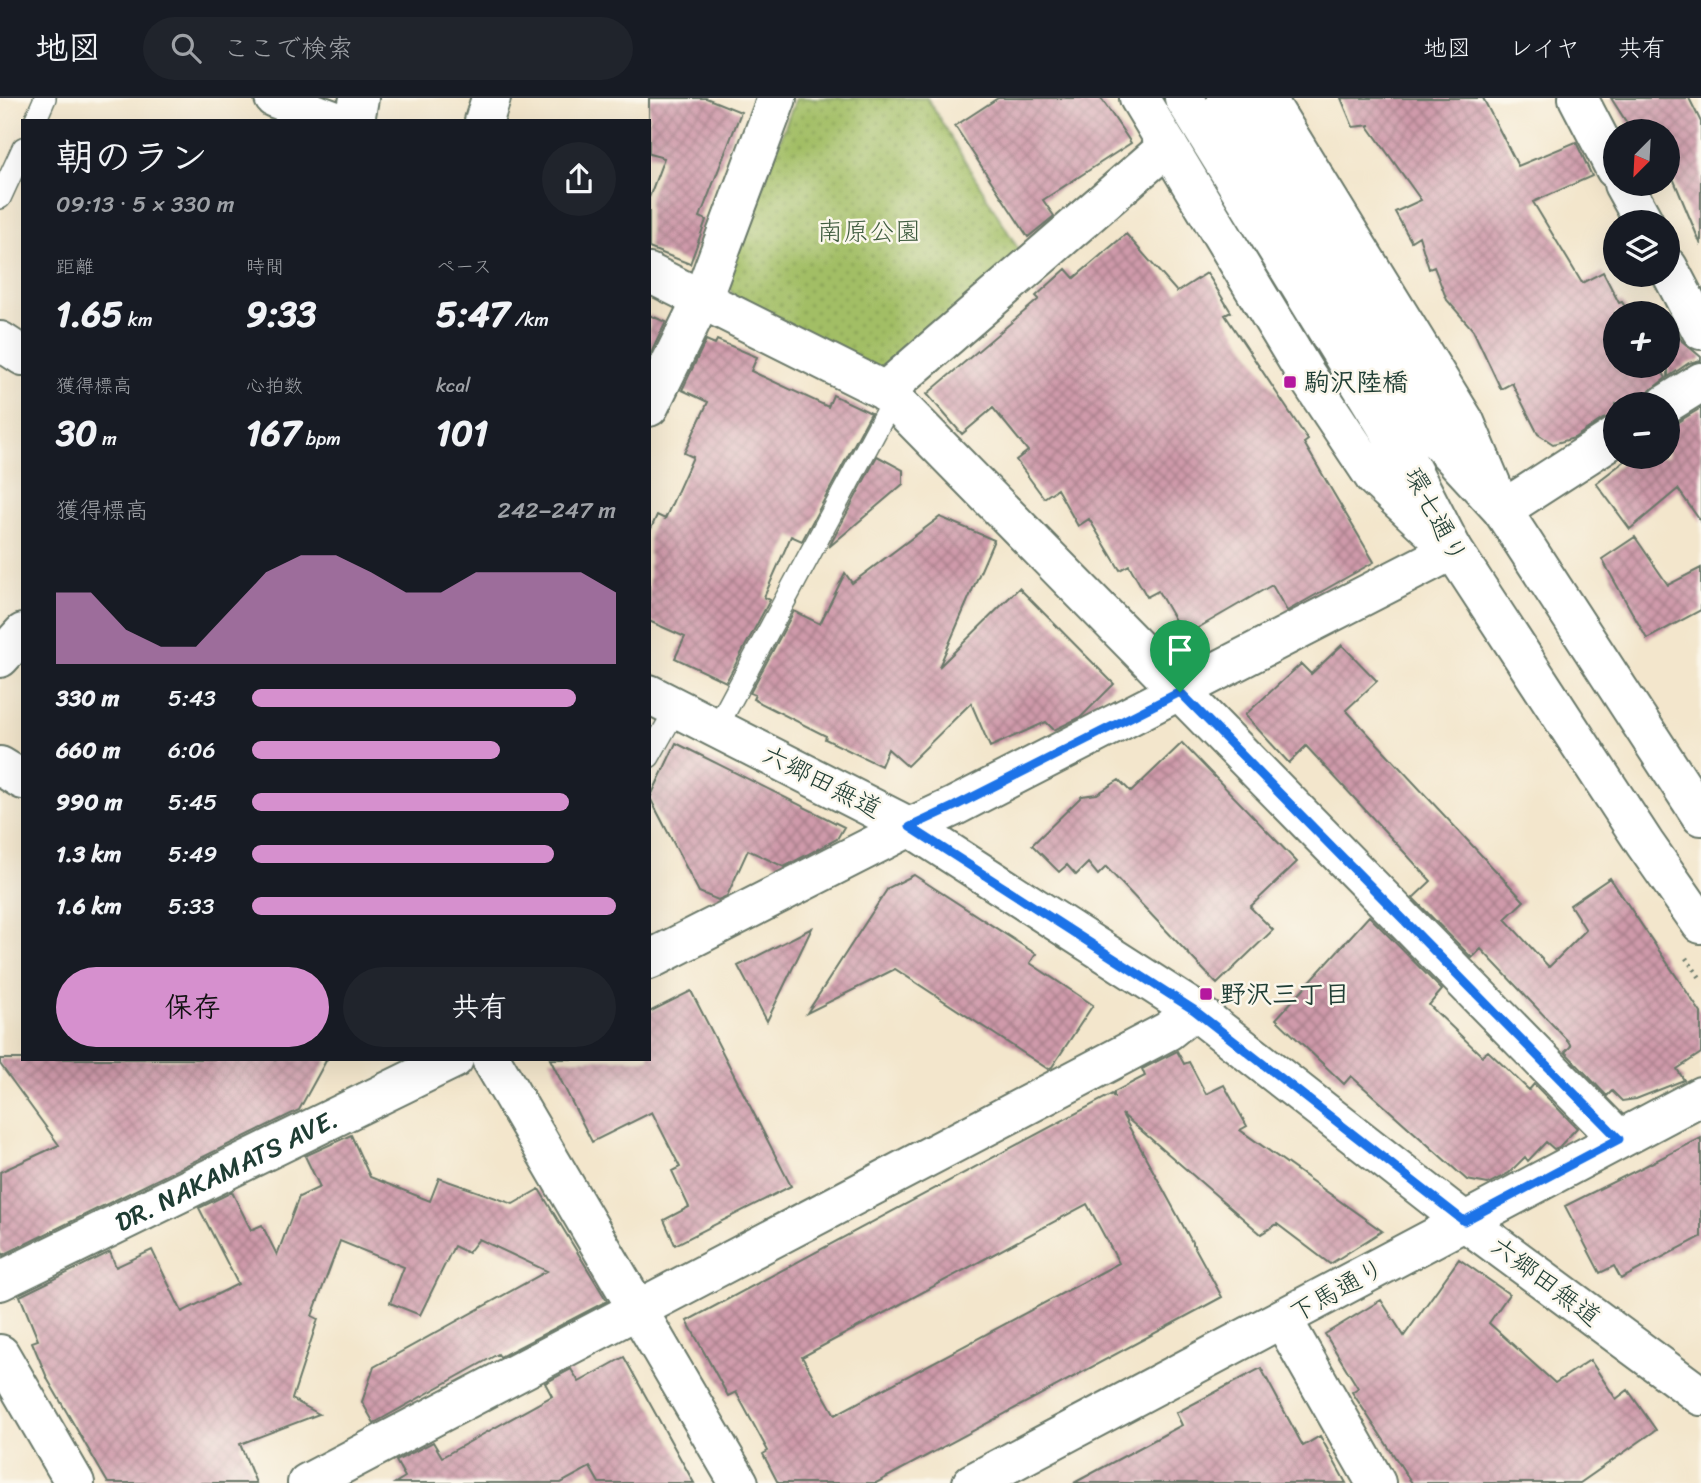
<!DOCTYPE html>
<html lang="ja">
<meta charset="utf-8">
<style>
:root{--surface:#171b24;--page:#20242c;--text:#f1f3f6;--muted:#9ea1a6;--line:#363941;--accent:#d690ce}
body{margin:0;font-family:Sriracha,"Klee One",sans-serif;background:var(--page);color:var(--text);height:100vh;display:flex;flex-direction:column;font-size:26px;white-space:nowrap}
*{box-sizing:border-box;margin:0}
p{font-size:23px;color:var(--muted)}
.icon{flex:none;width:38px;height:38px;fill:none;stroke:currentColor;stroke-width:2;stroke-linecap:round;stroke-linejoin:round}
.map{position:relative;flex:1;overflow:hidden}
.side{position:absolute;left:21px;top:21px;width:630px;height:942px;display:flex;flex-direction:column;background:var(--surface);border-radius:0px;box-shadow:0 7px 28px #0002}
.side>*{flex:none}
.needle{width:46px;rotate:204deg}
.buttons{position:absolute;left:1603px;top:21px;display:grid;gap:14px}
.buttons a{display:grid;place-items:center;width:77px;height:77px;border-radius:50%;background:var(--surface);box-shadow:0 7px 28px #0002;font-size:35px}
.pin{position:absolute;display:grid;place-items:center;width:60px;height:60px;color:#fff;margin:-72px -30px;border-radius:50% 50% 50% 0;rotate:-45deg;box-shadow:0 0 7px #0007}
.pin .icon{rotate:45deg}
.round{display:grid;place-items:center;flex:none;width:74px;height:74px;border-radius:37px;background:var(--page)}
.headline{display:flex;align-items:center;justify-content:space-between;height:119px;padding:0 35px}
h1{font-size:38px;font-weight:700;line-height:52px}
.figures{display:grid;grid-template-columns:repeat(3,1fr);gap:10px;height:119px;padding:7px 35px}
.figures div{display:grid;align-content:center}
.figures b{font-size:35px;font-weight:700}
.figures small{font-size:19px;font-weight:400}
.figures p{font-size:19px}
.chart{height:196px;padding:14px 35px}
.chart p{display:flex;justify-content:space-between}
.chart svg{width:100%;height:126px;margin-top:7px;fill:var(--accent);opacity:.7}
.button{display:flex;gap:14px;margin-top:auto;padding:14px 35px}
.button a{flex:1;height:80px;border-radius:42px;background:var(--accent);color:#111;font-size:28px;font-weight:700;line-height:80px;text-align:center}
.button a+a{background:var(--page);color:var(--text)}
ul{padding:0 35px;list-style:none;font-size:23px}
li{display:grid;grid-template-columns:112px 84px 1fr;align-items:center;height:52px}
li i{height:18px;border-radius:9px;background:var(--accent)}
header{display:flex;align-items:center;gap:42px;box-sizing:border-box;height:98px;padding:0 35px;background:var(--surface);border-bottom:2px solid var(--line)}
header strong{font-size:33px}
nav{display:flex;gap:38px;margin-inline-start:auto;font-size:24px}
.search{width:490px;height:63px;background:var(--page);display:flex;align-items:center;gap:18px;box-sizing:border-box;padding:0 24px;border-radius:38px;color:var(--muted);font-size:26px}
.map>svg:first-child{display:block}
.park{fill:url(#park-dots);stroke:#607e4c;stroke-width:2}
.building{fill:url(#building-cross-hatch);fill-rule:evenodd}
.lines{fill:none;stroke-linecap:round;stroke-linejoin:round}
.lane-casing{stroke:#697869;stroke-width:24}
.street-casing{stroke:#697869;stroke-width:42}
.secondary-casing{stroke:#697869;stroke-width:42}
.primary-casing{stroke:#697869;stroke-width:42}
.path{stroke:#697869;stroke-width:4.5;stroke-dasharray:2 5;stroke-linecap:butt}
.lane{stroke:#fff;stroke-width:21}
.street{stroke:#fff;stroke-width:38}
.secondary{stroke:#fff;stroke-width:38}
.primary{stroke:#fff;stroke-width:38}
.route-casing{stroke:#fff;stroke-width:14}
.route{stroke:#1a73e8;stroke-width:9}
.poi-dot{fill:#b5179e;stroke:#fbf7ec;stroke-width:2.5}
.labels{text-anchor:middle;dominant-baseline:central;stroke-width:5;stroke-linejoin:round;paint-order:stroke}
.park-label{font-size:26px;fill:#405d40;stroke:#fbf7ec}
.poi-label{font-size:26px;font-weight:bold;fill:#1f3d34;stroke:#fbf7ec;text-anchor:start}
.street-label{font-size:26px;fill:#1f3d34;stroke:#fbf7ec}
</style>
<header>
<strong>地図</strong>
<div class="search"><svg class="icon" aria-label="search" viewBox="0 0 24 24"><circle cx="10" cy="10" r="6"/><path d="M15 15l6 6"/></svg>ここで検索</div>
<nav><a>地図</a><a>レイヤ</a><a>共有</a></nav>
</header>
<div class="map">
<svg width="1701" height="1385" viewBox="0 0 1701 1385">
<defs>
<pattern id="park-dots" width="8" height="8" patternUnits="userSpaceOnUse" patternTransform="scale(1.75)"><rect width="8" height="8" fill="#a2be65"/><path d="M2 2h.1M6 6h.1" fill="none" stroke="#839c54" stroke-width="1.8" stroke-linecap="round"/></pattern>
<pattern id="building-cross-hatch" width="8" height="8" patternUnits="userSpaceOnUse" patternTransform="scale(1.75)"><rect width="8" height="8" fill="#cf9aaa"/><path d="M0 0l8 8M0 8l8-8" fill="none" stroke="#a77f8b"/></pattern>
</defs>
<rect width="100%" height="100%" fill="#fbf7ec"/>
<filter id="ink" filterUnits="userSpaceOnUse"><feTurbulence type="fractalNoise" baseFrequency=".0143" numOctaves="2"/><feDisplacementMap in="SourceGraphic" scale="14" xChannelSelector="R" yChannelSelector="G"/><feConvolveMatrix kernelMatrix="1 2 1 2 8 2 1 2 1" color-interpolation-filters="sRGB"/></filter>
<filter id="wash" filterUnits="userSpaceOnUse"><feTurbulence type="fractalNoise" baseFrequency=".00686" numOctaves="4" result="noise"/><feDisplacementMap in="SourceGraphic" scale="28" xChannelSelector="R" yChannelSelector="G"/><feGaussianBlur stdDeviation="1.57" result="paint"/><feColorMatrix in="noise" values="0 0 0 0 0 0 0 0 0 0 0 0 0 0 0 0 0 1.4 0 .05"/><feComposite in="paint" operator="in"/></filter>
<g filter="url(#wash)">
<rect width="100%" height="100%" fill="#f3e6cc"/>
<path class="park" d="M 796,0 L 927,0 L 1020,154 L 894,271 L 878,273 L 734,198 L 726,184 Z"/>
<g id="blocks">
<path class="building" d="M 649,0 L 706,0 L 741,14 L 700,119 L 706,122 L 690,166 L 649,150 L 649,100 L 664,60 L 649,56 Z
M 998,0 L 1101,0 L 1131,45 L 1043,102 L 1054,118 L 1028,139 L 955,28 Z
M 1341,0 L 1483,0 L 1518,68 L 1576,44 L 1592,78 L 1533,104 L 1582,185 L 1603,174 L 1619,205 L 1622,204 L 1629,215 L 1615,215 L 1615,268 L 1659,268 L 1666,280 L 1647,295 L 1644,306 L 1615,306 L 1615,317 L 1603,321 L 1574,340 L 1553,346 L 1538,336 L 1512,285 L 1501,291 L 1473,232 L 1447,202 L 1434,169 L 1429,171 L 1419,138 L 1411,143 L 1395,114 L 1421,102 L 1368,28 L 1371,27 L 1353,29 Z
M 1611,0 L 1689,0 L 1701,24 L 1701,147 L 1668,68 L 1668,33 L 1632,33 Z
M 1126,136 L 1177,194 L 1207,175 L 1231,214 L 1225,217 L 1308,342 L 1304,345 L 1374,464 L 1287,513 L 1272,487 L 1184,538 L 1158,493 L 1147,499 L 1129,467 L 1120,472 L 1089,421 L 1078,428 L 1057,391 L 1044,400 L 1016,362 L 1028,353 L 993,310 L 962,336 L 927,296 L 1039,201 L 1036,198 L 1066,171 L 1074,180 Z
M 649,217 L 666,224 L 649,259 Z
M 1668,222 L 1682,243 L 1701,259 L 1701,262 L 1689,265 L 1668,279 Z
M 706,242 L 715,246 L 717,242 L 757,259 L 751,273 L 828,309 L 833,297 L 871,315 L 802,443 L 791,438 L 764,499 L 770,502 L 726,584 L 675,560 L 685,539 L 649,523 L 649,435 L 657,417 L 665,421 L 693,359 L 684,355 L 708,304 L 682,292 Z
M 1701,310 L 1701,424 L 1678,391 L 1630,431 L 1596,385 L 1630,359 L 1668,359 L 1668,330 Z
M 877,358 L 903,372 L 903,386 L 829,449 Z
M 940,419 L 994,442 L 939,569 L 1019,490 L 1114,586 L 1081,619 L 1054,632 L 1046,624 L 990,649 L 971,605 L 907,668 L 888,651 L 881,668 L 825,641 L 826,638 L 753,601 L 755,597 L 750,595 L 794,513 L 820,526 L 845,475 L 852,485 Z
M 1635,439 L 1668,487 L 1701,470 L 1701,512 L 1647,541 L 1602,461 Z
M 1342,547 L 1377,583 L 1346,612 L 1524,803 L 1505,821 L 1549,869 L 1586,832 L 1570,807 L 1610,780 L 1701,915 L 1701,955 L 1677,971 L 1684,982 L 1636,1001 L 1622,1003 L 1612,993 L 1607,998 L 1565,954 L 1571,948 L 1568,943 L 1481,851 L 1472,860 L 1413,800 L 1431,783 L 1306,648 L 1289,665 L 1245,617 L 1301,566 L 1311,576 Z
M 676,645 L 844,729 L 837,741 L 784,769 L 748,752 L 727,798 L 718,802 L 699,794 L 650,700 Z
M 1182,645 L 1297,764 L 1250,809 L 1273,832 L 1217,886 L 1106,769 L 1098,777 L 1088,765 L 1076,777 L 1067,767 L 1059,774 L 1032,747 L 1082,698 L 1097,696 L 1119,682 L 1131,694 Z
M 914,777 L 1036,856 L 1030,865 L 1093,907 L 1052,969 L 1048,971 L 895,871 L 807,915 L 888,790 Z
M 1369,818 L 1442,892 L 1429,907 L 1482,958 L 1488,953 L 1529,992 L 1534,986 L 1577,1030 L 1559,1049 L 1554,1051 L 1546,1044 L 1528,1063 L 1525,1059 L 1509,1075 L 1488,1086 L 1467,1082 L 1351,978 L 1344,986 L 1276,921 Z
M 812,830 L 767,923 L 738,868 Z
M 691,893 L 791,1088 L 675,1147 L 664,1122 L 689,1109 L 672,1073 L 680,1069 L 652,1014 L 592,1044 L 550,961 L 649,961 L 649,914 Z
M 1177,953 L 1184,966 L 1189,964 L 1206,996 L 1224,987 L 1247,1028 L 1240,1032 L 1382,1133 L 1330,1166 L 1277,1126 L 1261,1136 L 1122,1016 L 1222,1199 L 876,1385 L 778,1385 L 763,1356 L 768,1353 L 736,1294 L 728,1298 L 687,1223 L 1112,996 L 1114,1000 L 1114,994 L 1145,978 L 1142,971 ZM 1087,1106 L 1119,1165 L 835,1317 L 802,1259 Z
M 0,961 L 327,961 L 299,1012 L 3,1157 L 0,1149 L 0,1074 L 59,1047 L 0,966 Z
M 351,1037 L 370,1079 L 430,1103 L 439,1080 L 513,1106 L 539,1091 L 607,1203 L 500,1259 L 498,1256 L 374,1325 L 362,1304 L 374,1269 L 547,1173 L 479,1141 L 468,1155 L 454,1148 L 420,1217 L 390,1205 L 404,1169 L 340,1143 L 312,1218 L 318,1221 L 292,1301 L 319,1316 L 240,1346 L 256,1385 L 108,1385 L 48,1282 L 32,1244 L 38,1242 L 20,1198 L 110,1154 L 116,1169 L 152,1152 L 182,1214 L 238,1186 L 199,1110 L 232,1094 L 251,1132 L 262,1127 L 277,1157 L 299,1099 L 320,1089 L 305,1058 Z
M 1701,1040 L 1701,1139 L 1621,1181 L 1614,1168 L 1600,1175 L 1565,1108 Z
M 1459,1161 L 1509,1196 L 1489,1225 L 1555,1285 L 1590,1262 L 1616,1301 L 1628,1292 L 1656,1332 L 1580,1385 L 1412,1385 L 1352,1294 L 1358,1290 L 1325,1236 L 1381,1202 L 1404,1238 Z
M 624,1259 L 694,1385 L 599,1385 L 590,1369 L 561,1385 L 395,1385 L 405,1379 L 396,1363 L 433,1344 L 442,1359 L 552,1298 L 545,1285 L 571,1271 L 579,1284 Z
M 1261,1270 L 1303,1348 L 1320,1338 L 1346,1385 L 1074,1385 L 1182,1327 L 1176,1315 Z"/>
</g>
</g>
<g filter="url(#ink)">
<use href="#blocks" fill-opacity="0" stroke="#697869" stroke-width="2"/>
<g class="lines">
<defs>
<path id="lane" d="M 35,23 L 45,0
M 0,100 L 23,50
M 717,629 L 893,301
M 649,659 L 677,609"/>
<g id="street">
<path d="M 274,0 L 336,23"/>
<path d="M 1578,0 L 1615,71"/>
<path d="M 355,23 L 359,0"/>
<path d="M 484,23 L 491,0"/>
<path d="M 1623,86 L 1644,124"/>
<path d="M 1668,169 L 1701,232"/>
<path d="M 649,175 L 885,293 L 1619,1041"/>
<path d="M 885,293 L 1168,48"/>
<path d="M 1666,306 L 1701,284"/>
<path d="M 649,309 L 702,201 L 777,0"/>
<path d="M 1502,412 L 1615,339"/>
<path d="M 0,560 L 23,535"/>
<path d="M 0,668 L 23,682"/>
<path d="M 649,862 L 910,729 L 955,708 L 1453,452"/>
<path d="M 491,961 L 739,1385"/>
<path id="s1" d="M 0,1183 L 454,961"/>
<path d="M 1283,1222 L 1376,1385"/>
<path d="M 0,1256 L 75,1385"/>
<path d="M 307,1385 L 1168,933 L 1194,912"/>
</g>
<path id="secondary" d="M 0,243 L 23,258
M 649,596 L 910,729 L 1194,912 L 1464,1123 L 1701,1298
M 972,1385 L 1701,998"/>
<path id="primary" d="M 1139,0 L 1305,275 L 1374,379 L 1433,434
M 1184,0 L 1404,357 L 1453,452 L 1645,746 L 1701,826
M 1226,0 L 1432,336 L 1502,412 L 1701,718
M 1266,0 L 1465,324 L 1492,388"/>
</defs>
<use href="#lane" class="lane-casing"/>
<use href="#street" class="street-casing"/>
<use href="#secondary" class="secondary-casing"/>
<use href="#primary" class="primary-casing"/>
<path class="path" d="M 1686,860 L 1701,881"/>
<use href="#lane" class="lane"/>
<use href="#street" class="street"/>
<use href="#secondary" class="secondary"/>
<use href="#primary" class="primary"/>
</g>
</g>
<g class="lines" filter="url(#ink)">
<defs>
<path id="route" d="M 1180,594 L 1619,1041 L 1464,1123 L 1194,912 L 910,729 L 955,708 Z"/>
</defs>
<use href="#route" class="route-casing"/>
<use href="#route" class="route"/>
</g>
<g class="poi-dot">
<rect x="1283" y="277" width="14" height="14" rx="3.5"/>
<rect x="1199" y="889" width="14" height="14" rx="3.5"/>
</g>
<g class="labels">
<g class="park-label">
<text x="869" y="133">南原公園</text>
</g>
<g class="poi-label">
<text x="1304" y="284">駒沢陸橋</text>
<text x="1220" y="896">野沢三丁目</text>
</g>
<g class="street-label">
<text transform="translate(1436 417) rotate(62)">環七通り</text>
<text transform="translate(822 683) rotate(27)">六郷田無道</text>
<text stroke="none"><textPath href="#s1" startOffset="252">DR. NAKAMATS AVE.</textPath></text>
<text transform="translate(1546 1183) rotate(37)">六郷田無道</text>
<text transform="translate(1337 1192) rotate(-29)">下馬通り</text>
</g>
</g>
</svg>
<div class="buttons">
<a><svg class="needle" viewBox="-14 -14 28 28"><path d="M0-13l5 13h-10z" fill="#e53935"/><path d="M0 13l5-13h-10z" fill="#9ea1a6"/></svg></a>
<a><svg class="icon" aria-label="layers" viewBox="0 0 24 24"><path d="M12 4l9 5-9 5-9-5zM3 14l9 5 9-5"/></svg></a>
<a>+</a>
<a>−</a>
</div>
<div class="pin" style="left:1180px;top:594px;background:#1e9e55"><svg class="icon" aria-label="arrive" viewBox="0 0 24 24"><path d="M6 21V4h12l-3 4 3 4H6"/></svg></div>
<section class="side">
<div class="headline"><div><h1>朝のラン</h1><p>09:13 · 5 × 330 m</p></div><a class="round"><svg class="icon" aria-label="share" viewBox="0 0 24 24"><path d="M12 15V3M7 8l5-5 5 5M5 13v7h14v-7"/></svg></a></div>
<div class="figures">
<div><p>距離</p><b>1.65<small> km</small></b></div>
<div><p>時間</p><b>9:33</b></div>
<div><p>ペース</p><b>5:47<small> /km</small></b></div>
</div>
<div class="figures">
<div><p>獲得標高</p><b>30<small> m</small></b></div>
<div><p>心拍数</p><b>167<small> bpm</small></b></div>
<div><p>kcal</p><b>101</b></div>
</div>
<div class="chart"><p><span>獲得標高</span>242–247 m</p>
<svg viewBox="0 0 160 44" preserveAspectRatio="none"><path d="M0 44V19L10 19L20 32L30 38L40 38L50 25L60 12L70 6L80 6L90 12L100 19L110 19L120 12L130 12L140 12L150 12L160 19V44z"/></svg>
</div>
<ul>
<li><b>330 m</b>5:43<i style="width:89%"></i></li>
<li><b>660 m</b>6:06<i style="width:68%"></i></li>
<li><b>990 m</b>5:45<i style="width:87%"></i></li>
<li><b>1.3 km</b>5:49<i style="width:83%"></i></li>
<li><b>1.6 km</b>5:33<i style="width:100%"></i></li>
</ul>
<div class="button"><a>保存</a><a>共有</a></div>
</section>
</div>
